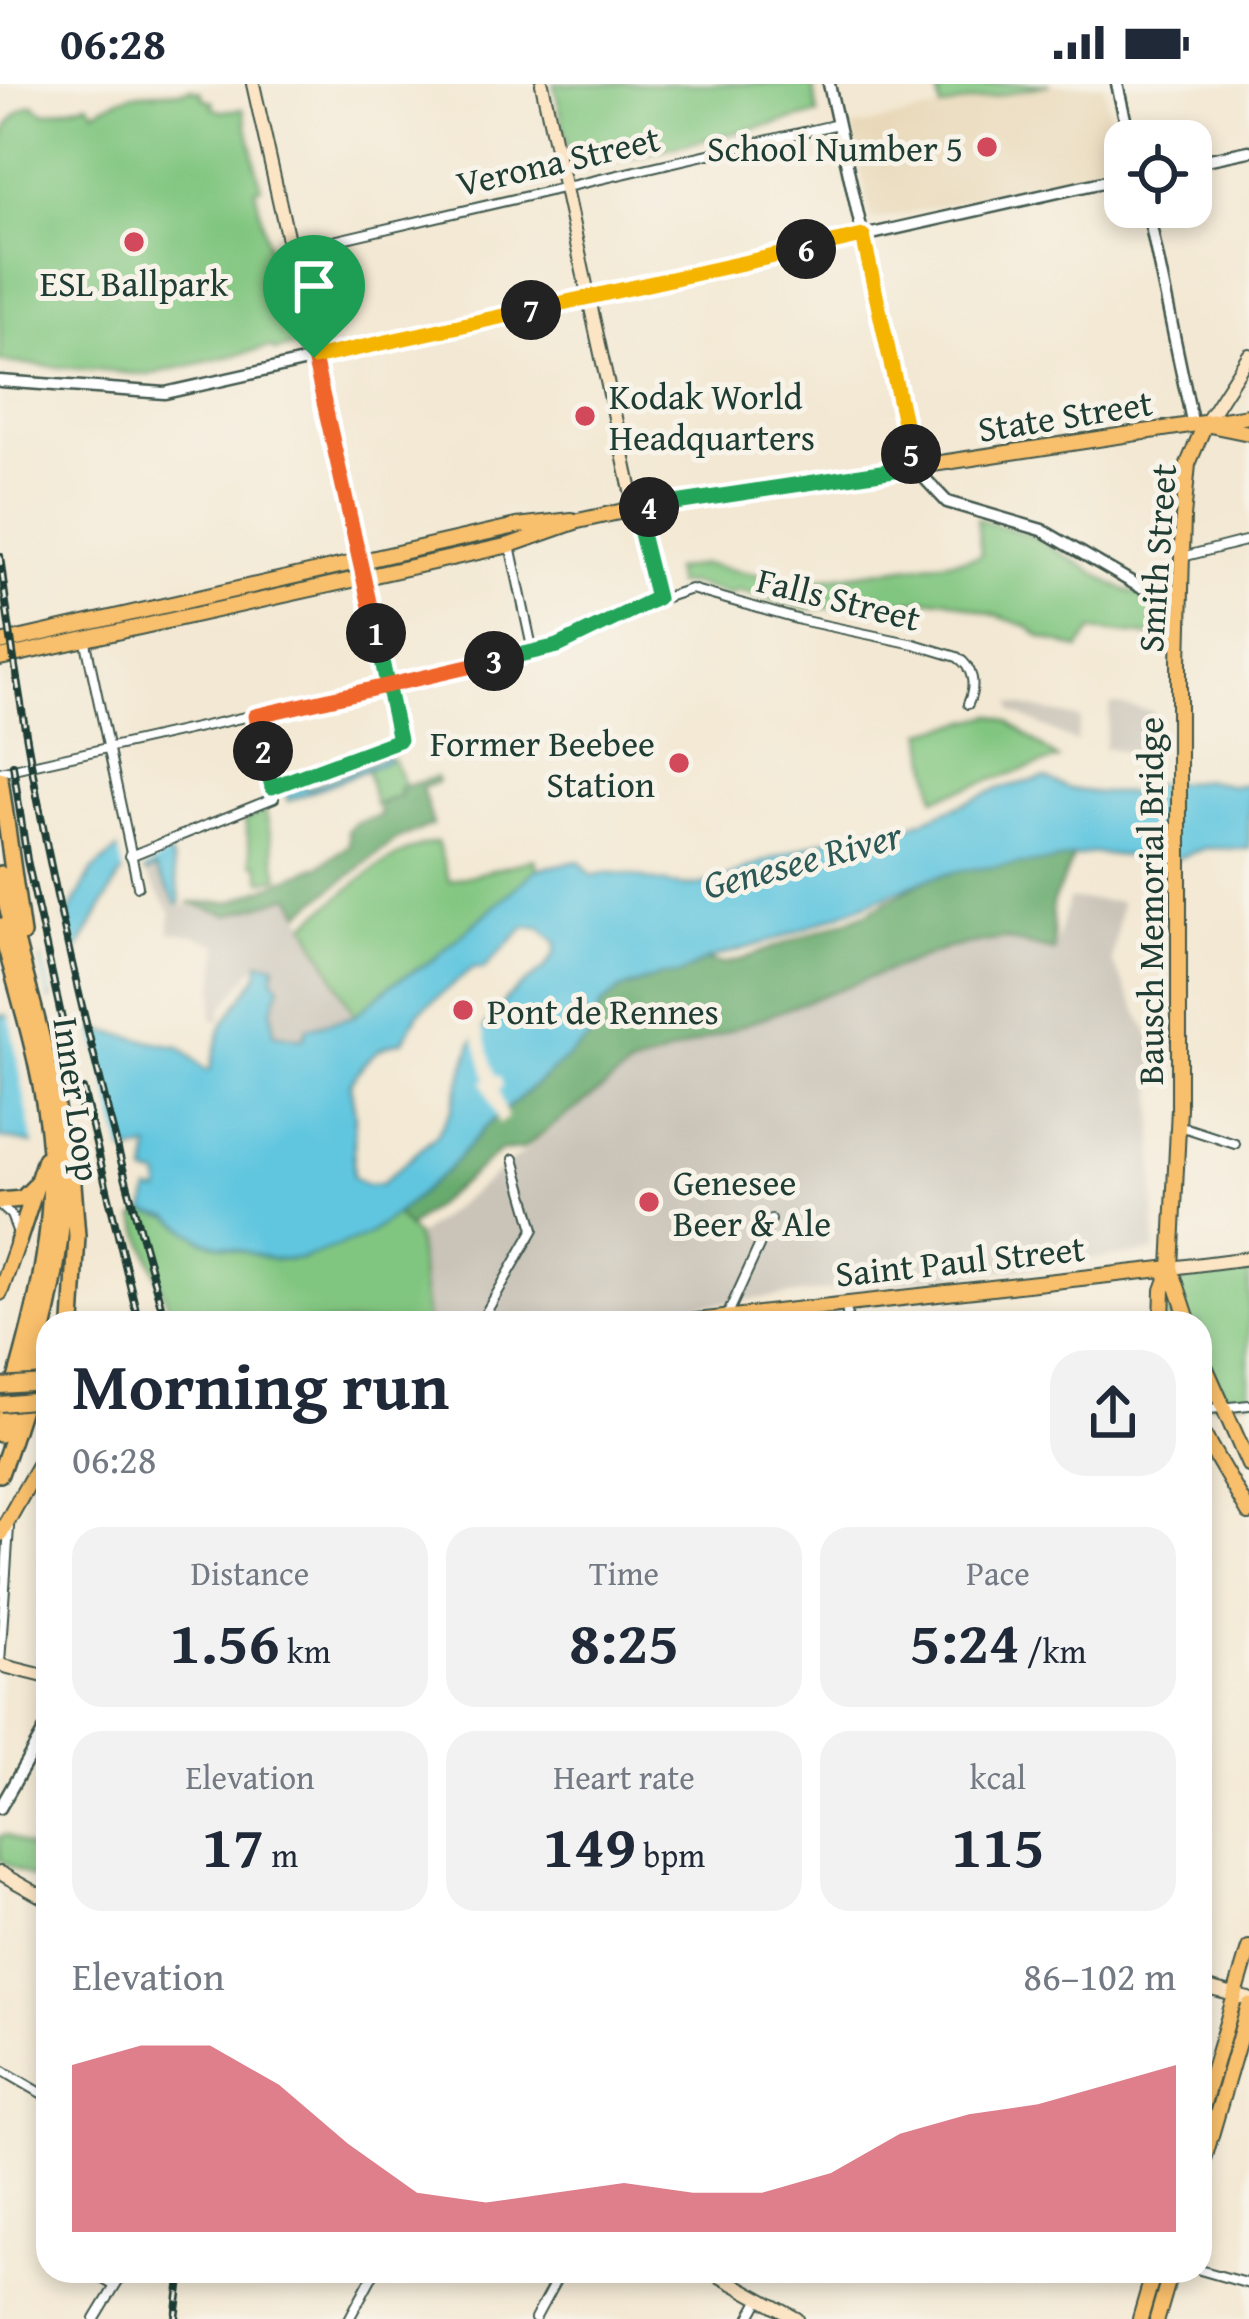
<!DOCTYPE html>
<meta charset="utf-8">
<style>
:root{--surface:#fff;--page:#f2f2f3;--text:#1f2937;--muted:#747a83;--accent:#d1495b}
body{margin:0;font-family:"Gentium Book Plus",serif;background:var(--page);color:var(--text);height:100vh;display:flex;flex-direction:column;font-size:45px;white-space:nowrap}
*{box-sizing:border-box;margin:0}
p{font-size:39px;color:var(--muted)}
.icon{flex:none;width:66px;height:66px;fill:none;stroke:currentColor;stroke-width:2;stroke-linecap:round;stroke-linejoin:round}
.map{position:relative;flex:1;overflow:hidden}
.sheet{position:absolute;left:36px;top:1227px;width:1176px;height:972px;display:flex;flex-direction:column;background:var(--surface);border-radius:36px;box-shadow:0 6px 18px #0003}
.sheet>*{flex:none}
.controls{position:absolute;left:1104px;top:36px;display:grid;gap:24px}
.controls a{display:grid;place-items:center;width:108px;height:108px;border-radius:24px;background:var(--surface);box-shadow:0 6px 18px #0003;font-size:60px}
.pin{position:absolute;display:grid;place-items:center;width:102px;height:102px;color:#fff;margin:-123px -51px;border-radius:50% 50% 50% 0;rotate:-45deg;box-shadow:0 0 12px #0007}
.pin .icon{rotate:45deg}
.km{position:absolute;width:60px;height:60px;margin:-30px;border-radius:50%;background:#222;color:#fff;font-size:33px;line-height:60px;text-align:center}
.round{display:grid;place-items:center;flex:none;width:126px;height:126px;border-radius:36px;background:var(--page)}
.overview{display:flex;align-items:center;justify-content:space-between;height:204px;padding:0 36px}
h1{font-size:66px;font-weight:600;line-height:90px}
.stats{display:grid;grid-template-columns:repeat(3,1fr);gap:18px;height:204px;padding:12px 36px}
.stats div{display:grid;align-content:center;border-radius:30px;background:var(--page);text-align:center}
.stats b{font-size:60px;font-weight:600}
.stats small{font-size:33px;font-weight:400}
.stats p{font-size:33px}
.chart{height:336px;padding:24px 36px}
.chart p{display:flex;justify-content:space-between}
.chart svg{width:100%;height:216px;margin-top:12px;fill:var(--accent);opacity:.7}
.status{display:flex;justify-content:space-between;align-items:center;height:84px;padding:0 60px;background:var(--surface);direction:ltr}
.status svg{height:33px;fill:currentColor}
.map>svg:first-child{display:block}
.built{fill:#e9d9ba}
.industrial{fill:#c9c3b8}
.green{fill:#81c680;stroke:#50825a;stroke-width:3}
.forest{fill:#68ab6e;stroke:#447451;stroke-width:3}
.water{fill:#61c6df;stroke:#40828a;stroke-width:3;fill-rule:evenodd}
.pier{fill:#f3e8d3}
.lines{fill:none;stroke-linecap:round;stroke-linejoin:round}
.minor-casing{stroke:#3f574c;stroke-width:12}
.tertiary-casing{stroke:#3f574c;stroke-width:15}
.secondary-casing{stroke:#3f574c;stroke-width:16}
.primary-casing{stroke:#3f574c;stroke-width:18}
.motorway-casing{stroke:#3f574c;stroke-width:20}
.minor{stroke:#fff;stroke-width:8}
.tertiary{stroke:#fff;stroke-width:10}
.secondary{stroke:#fce5c4;stroke-width:12}
.primary{stroke:#f8bf6c;stroke-width:14}
.motorway{stroke:#f8bf6c;stroke-width:15}
.rail-casing{stroke:#1f3d34;stroke-width:8}
.rail{stroke:#f7f3e8;stroke-width:3;stroke-dasharray:9;stroke-linecap:butt}
.primary-bridge-casing{stroke:#3f574c;stroke-width:18;stroke-linecap:butt}
.primary-bridge{stroke:#f8bf6c;stroke-width:14}
.split-1-casing{stroke:#fff;stroke-width:24}
.split-2-casing{stroke:#fff;stroke-width:24}
.split-3-casing{stroke:#fff;stroke-width:24}
.split-4-casing{stroke:#fff;stroke-width:24}
.split-5-casing{stroke:#fff;stroke-width:24}
.split-6-casing{stroke:#fff;stroke-width:24}
.split-7-casing{stroke:#fff;stroke-width:24}
.split-8-casing{stroke:#fff;stroke-width:24}
.split-1{stroke:#f0652b;stroke-width:15}
.split-2{stroke:#22a559;stroke-width:15}
.split-3{stroke:#f0652b;stroke-width:15}
.split-4{stroke:#22a559;stroke-width:15}
.split-5{stroke:#22a559;stroke-width:15}
.split-6{stroke:#f5b400;stroke-width:15}
.split-7{stroke:#f5b400;stroke-width:15}
.split-8{stroke:#f5b400;stroke-width:15}
.poi-dot{fill:#d1495b;stroke:#f7f3e8;stroke-width:4.5}
.labels{text-anchor:middle;dominant-baseline:central;stroke-width:10;stroke-linejoin:round;paint-order:stroke}
.poi-label{font-size:36px;fill:#1f3d34;stroke:#f7f3e8;text-anchor:start}
.street-label{font-size:36px;fill:#1f3d34;stroke:#f7f3e8}
.water-label{font-size:39px;font-style:italic;fill:#2c5856;stroke:#f7f3e8}
</style>
<div class="status"><b>06:28</b><svg viewBox="0 0 49 12"><path d="M0 12V9h3v3zM5 12V6h3v6zM10 12V3h3v9zM15 12V0h3v12zM26 1h20v11H26zM47 4h2v5h-2z"/></svg></div>
<div class="map">
<svg width="1249" height="2235" viewBox="0 0 1249 2235">
<rect width="100%" height="100%" fill="#f7f3e8"/>
<filter id="ink" filterUnits="userSpaceOnUse"><feTurbulence type="fractalNoise" baseFrequency=".00833" numOctaves="2"/><feDisplacementMap in="SourceGraphic" scale="24" xChannelSelector="R" yChannelSelector="G"/><feConvolveMatrix kernelMatrix="1 2 1 2 8 2 1 2 1" color-interpolation-filters="sRGB"/></filter>
<filter id="wash" filterUnits="userSpaceOnUse"><feTurbulence type="fractalNoise" baseFrequency=".004" numOctaves="4" result="noise"/><feDisplacementMap in="SourceGraphic" scale="48" xChannelSelector="R" yChannelSelector="G"/><feGaussianBlur stdDeviation="2.7" result="paint"/><feColorMatrix in="noise" values="0 0 0 0 0 0 0 0 0 0 0 0 0 0 0 0 0 1.4 0 .05"/><feComposite in="paint" operator="in"/></filter>
<g filter="url(#wash)">
<rect width="100%" height="100%" fill="#f3e8d3"/>
<path class="built" d="M 1050,0 L 1103,0 L 1121,81 L 872,137 L 852,44 Z"/>
<path class="industrial" d="M 1011,619 L 1081,635 L 1076,658 L 1013,628 Z
M 1111,620 L 1153,627 L 1146,671 L 1104,664 Z
M 154,783 L 177,820 L 229,831 L 291,812 L 355,932 L 307,944 L 304,955 L 274,950 L 272,926 L 280,901 L 273,894 L 274,880 L 257,880 L 222,925 L 220,937 L 212,935 L 219,861 L 194,851 L 169,848 L 171,829 L 146,789 Z
M 1069,815 L 1121,818 L 1112,878 L 1154,959 L 1155,1168 L 551,1239 L 427,1239 L 416,1153 L 630,984 L 948,864 L 1003,855 L 1054,866 Z"/>
<path class="green" d="M 554,0 L 812,0 L 818,30 L 573,86 Z
M 936,0 L 1050,0 L 941,24 Z
M 190,5 L 201,8 L 203,14 L 213,18 L 212,23 L 221,27 L 243,25 L 261,103 L 255,105 L 282,223 L 287,223 L 296,262 L 275,267 L 271,263 L 148,291 L 0,278 L 0,65 C 4,46 12,27 33,21 L 45,29 L 88,19 L 95,27 C 110,19 124,11 141,9 C 159,7 175,10 190,5 Z
M 977,435 L 1031,451 L 1122,505 L 1163,517 L 1162,553 L 1092,546 L 1079,565 L 1040,553 L 1027,542 L 946,515 L 805,525 L 737,506 L 732,511 L 689,499 L 676,501 L 673,486 L 703,480 L 796,498 L 977,473 L 981,470 Z
M 993,631 L 1008,637 L 1058,675 L 935,714 L 924,648 Z
M 393,675 L 405,703 L 400,704 L 402,711 L 375,721 L 367,685 Z
M 265,725 L 279,793 L 262,797 L 258,780 L 253,780 L 245,737 Z
M 437,758 L 449,797 L 535,775 L 537,785 L 433,876 L 392,900 L 355,932 L 306,840 C 347,808 386,767 437,758 Z
M 145,1128 L 170,1133 L 202,1156 L 271,1175 L 301,1175 L 366,1152 L 396,1130 L 416,1153 L 427,1239 L 175,1239 L 135,1134 Z
M 1243,1187 L 1249,1189 L 1249,1314 L 1200,1320 L 1200,1239 L 1166,1239 L 1168,1205 L 1197,1192 Z
M 7,1751 L 48,1775 L 48,1803 L 0,1776 L 0,1752 Z"/>
<path class="forest" d="M 436,693 L 438,698 L 422,704 L 433,741 L 397,755 L 301,829 L 291,812 L 229,831 L 188,819 L 231,818 L 321,781 L 349,761 L 348,746 L 356,738 L 380,732 L 378,720 L 401,711 L 399,704 Z
M 1074,772 L 1052,820 L 1054,867 L 1003,855 L 948,864 L 630,984 L 522,1065 L 500,1067 L 408,1144 L 396,1130 L 447,1086 L 485,1043 L 543,995 L 594,943 L 600,922 L 620,906 L 662,891 L 678,891 L 706,876 L 723,880 L 743,875 L 864,830 L 927,795 L 963,786 Z"/>
<path class="water" d="M 387,672 L 389,677 L 288,717 L 286,709 L 305,702 L 307,705 Z
M 1045,694 L 1070,705 L 1097,709 L 1141,709 L 1155,701 L 1206,696 L 1233,702 L 1249,700 L 1249,765 L 1205,764 L 1173,776 L 1091,769 L 1052,777 L 963,786 L 927,795 L 781,854 L 706,876 L 678,891 L 661,891 L 620,906 L 600,922 L 589,955 L 485,1043 L 447,1086 L 396,1130 L 366,1152 L 301,1175 L 271,1175 L 202,1156 L 170,1133 L 145,1128 L 149,1107 L 160,1108 L 160,1093 L 146,1091 L 150,1064 C 99,1076 50,1062 0,1054 L 0,931 L 11,932 L 93,786 L 118,766 L 151,757 L 171,772 L 181,818 L 177,820 L 155,784 L 146,789 L 143,784 L 121,790 L 39,934 L 180,963 L 206,986 L 210,986 L 222,942 L 258,890 L 259,878 L 275,880 L 273,894 L 280,901 L 272,926 L 274,950 L 303,955 L 307,944 L 355,932 L 392,900 L 433,876 L 537,785 L 579,777 L 593,792 C 620,780 666,807 701,801 C 720,798 736,789 753,782 C 792,767 865,738 905,744 L 998,705 ZM 525,843 L 539,843 L 556,858 L 555,869 L 544,885 L 507,914 L 472,959 L 451,1027 L 436,1052 L 381,1100 L 366,1101 L 353,1093 L 355,1029 L 350,1000 C 364,978 376,961 403,957 L 418,929 L 473,884 L 483,885 Z"/>
<path class="pier" d="M 154,753 L 171,767 L 144,786 L 124,791 L 118,760 Z
M 66,832 L 77,874 L 51,914 L 41,869 Z
M 40,874 L 51,925 L 48,929 L 91,937 L 125,1076 L 85,1074 L 77,1042 L 81,1074 L 35,1066 L 8,925 Z
M 481,939 L 496,992 L 500,992 L 503,1003 L 499,1005 L 507,1034 L 499,1040 L 482,997 L 486,995 L 473,948 Z"/>
</g>
<g filter="url(#ink)">
<g class="lines">
<defs>
<path id="minor" d="M 290,167 L 838,40
M 635,425 L 657,514
M 510,461 L 533,568
M 1182,473 L 1249,456
M 85,554 L 138,802
M 0,688 L 553,564 L 628,526 L 691,505 L 800,536 L 914,560 L 957,573 C 974,584 976,602 968,620
M 271,703 L 399,656 L 364,494
M 130,772 L 274,714 L 255,632
M 1180,1042 L 1235,1060
M 0,1121 L 11,1131 L 18,1149
M 846,1220 L 848,1239
M 727,1232 L 771,1136
M 480,1239 L 534,1145 L 514,1075
M 1200,1326 L 1249,1321
M 0,1579 L 9,1443
M 0,1985 L 48,2013
M 1200,2186 L 1249,2200
M 89,2187 L 115,2202
M 95,2235 L 124,2187
M 349,2235 L 375,2187
M 535,2235 L 561,2187
M 749,2235 L 760,2215"/>
<path id="tertiary" d="M 829,0 L 914,383 L 947,418 L 1042,446 L 1140,503 L 1181,509
M 1117,0 L 1130,57
M 1191,79 L 1249,67
M 1147,123 L 1193,342
M 0,297 L 165,309 L 1125,93
M 0,1724 L 48,1640"/>
<path id="secondary" d="M 253,0 L 362,486
M 542,0 L 635,425
M 1205,340 L 1249,271
M 1171,1184 L 1249,1174
M 0,1581 L 48,1593
M 0,1789 L 48,1816
M 1200,1902 L 1249,1915
M 710,2187 L 797,2235"/>
<path id="primary" d="M 1205,340 L 1249,349
M 0,559 L 516,442 L 572,436
M 0,574 L 510,461 L 578,437 L 619,428 L 1249,332
M 1171,1184 L 1189,1239
M 0,1209 L 18,1158
M 678,1239 L 1171,1184
M 1162,1239 L 1163,1206 L 1171,1184 L 1179,1024 L 1179,578 L 1183,433 L 1188,380 L 1205,340
M 1200,1271 L 1249,1381
M 1200,1345 L 1249,1429
M 0,1450 L 48,1365
M 1200,2030 L 1249,1864
M 1200,2089 L 1249,1921
M 1140,2235 L 1154,2187
M 1157,2235 L 1171,2187"/>
<path id="motorway" d="M 0,695 L 22,850
M 0,790 C 19,882 53,972 62,1067 C 71,1164 33,1298 0,1390
M 0,842 C 20,916 45,992 50,1068 C 56,1162 27,1261 0,1350
M 71,1074 L 77,1152 L 72,1239
M 0,1117 L 22,1115 L 35,1102
M 18,1158 L 45,1075"/>
</defs>
<use href="#minor" class="minor-casing"/>
<use href="#tertiary" class="tertiary-casing"/>
<use href="#secondary" class="secondary-casing"/>
<use href="#primary" class="primary-casing"/>
<use href="#motorway" class="motorway-casing"/>
<use href="#minor" class="minor"/>
<use href="#tertiary" class="tertiary"/>
<use href="#secondary" class="secondary"/>
<use href="#primary" class="primary"/>
<use href="#motorway" class="motorway"/>
<defs>
<path id="rail" d="M 0,472 C 31,733 93,986 166,1239
M 13,681 L 27,776 L 81,1022
M 83,1005 L 139,1239
M 176,2235 L 182,2187"/>
</defs>
<use href="#rail" class="rail-casing"/>
<use href="#rail" class="rail"/>
<defs>
<path id="primary-bridge" d="M 0,1302 L 46,1299
M 0,1320 L 43,1316"/>
</defs>
<use href="#primary-bridge" class="primary-bridge-casing"/>
<use href="#primary-bridge" class="primary-bridge"/>
</g>
</g>
<g class="lines" filter="url(#ink)">
<defs>
<path id="split-1" d="M 314,274 L 376,549"/>
<path id="split-2" d="M 263,667 L 272,703 L 399,656 L 376,549"/>
<path id="split-3" d="M 263,667 L 255,632 L 494,577"/>
<path id="split-4" d="M 494,577 L 558,562 L 657,514 L 635,425 L 649,423"/>
<path id="split-5" d="M 649,423 L 914,383 L 911,370"/>
<path id="split-6" d="M 806,165 L 863,152 L 911,370"/>
<path id="split-7" d="M 531,226 L 806,165"/>
<path id="split-8" d="M 314,274 L 531,226"/>
</defs>
<use href="#split-1" class="split-1-casing"/>
<use href="#split-2" class="split-2-casing"/>
<use href="#split-3" class="split-3-casing"/>
<use href="#split-4" class="split-4-casing"/>
<use href="#split-5" class="split-5-casing"/>
<use href="#split-6" class="split-6-casing"/>
<use href="#split-7" class="split-7-casing"/>
<use href="#split-8" class="split-8-casing"/>
<use href="#split-1" class="split-1"/>
<use href="#split-2" class="split-2"/>
<use href="#split-3" class="split-3"/>
<use href="#split-4" class="split-4"/>
<use href="#split-5" class="split-5"/>
<use href="#split-6" class="split-6"/>
<use href="#split-7" class="split-7"/>
<use href="#split-8" class="split-8"/>
</g>
<g class="poi-dot">
<circle cx="987" cy="63" r="12"/>
<circle cx="134" cy="158" r="12"/>
<circle cx="585" cy="332" r="12"/>
<circle cx="679" cy="679" r="12"/>
<circle cx="463" cy="926" r="12"/>
<circle cx="649" cy="1118" r="12"/>
</g>
<g class="labels">
<g class="poi-label">
<text x="963" y="63" text-anchor="end">School Number 5</text>
<text x="134" y="198" text-anchor="middle">ESL Ballpark</text>
<text x="609" y="311">Kodak World<tspan x="609" dy="41">Headquarters</tspan></text>
<text x="655" y="658" text-anchor="end">Former Beebee<tspan x="655" dy="41">Station</tspan></text>
<text x="487" y="926">Pont de Rennes</text>
<text x="673" y="1097">Genesee<tspan x="673" dy="41">Beer &amp; Ale</tspan></text>
</g>
<g class="street-label">
<text transform="translate(558 76) rotate(-13)">Verona Street</text>
<text transform="translate(1065 331) rotate(-9)">State Street</text>
<text transform="translate(1156 474) rotate(-86)">Smith Street</text>
<text transform="translate(839 514) rotate(14)">Falls Street</text>
<text transform="translate(1149 817) rotate(-90)">Bausch Memorial Bridge</text>
<text transform="translate(78 1015) rotate(82)">Inner Loop</text>
<text transform="translate(960 1176) rotate(-6)">Saint Paul Street</text>
</g>
<g class="water-label">
<text transform="translate(802 775) rotate(-15)">Genesee River</text>
</g>
</g>
</svg>
<div class="controls">
<a><svg class="icon" aria-label="locate" viewBox="0 0 24 24"><circle cx="12" cy="12" r="6"/><path d="M12 2v4M12 18v4M2 12h4M18 12h4"/></svg></a>
</div>
<div class="pin" style="left:314px;top:274px;background:#1e9e55"><svg class="icon" aria-label="arrive" viewBox="0 0 24 24"><path d="M6 21V4h12l-3 4 3 4H6"/></svg></div>
<b class="km" style="left:376px;top:549px">1</b>
<b class="km" style="left:263px;top:667px">2</b>
<b class="km" style="left:494px;top:577px">3</b>
<b class="km" style="left:649px;top:423px">4</b>
<b class="km" style="left:911px;top:370px">5</b>
<b class="km" style="left:806px;top:165px">6</b>
<b class="km" style="left:531px;top:226px">7</b>
<section class="sheet">
<div class="overview"><div><h1>Morning run</h1><p>06:28</p></div><a class="round"><svg class="icon" aria-label="share" viewBox="0 0 24 24"><path d="M12 15V3M7 8l5-5 5 5M5 13v7h14v-7"/></svg></a></div>
<div class="stats">
<div><p>Distance</p><b>1.56<small> km</small></b></div>
<div><p>Time</p><b>8:25</b></div>
<div><p>Pace</p><b>5:24<small> /km</small></b></div>
</div>
<div class="stats">
<div><p>Elevation</p><b>17<small> m</small></b></div>
<div><p>Heart rate</p><b>149<small> bpm</small></b></div>
<div><p>kcal</p><b>115</b></div>
</div>
<div class="chart"><p><span>Elevation</span>86–102 m</p>
<svg viewBox="0 0 160 44" preserveAspectRatio="none"><path d="M0 44V10L10 6L20 6L30 14L40 26L50 36L60 38L70 36L80 34L90 36L100 36L110 32L120 24L130 20L140 18L150 14L160 10V44z"/></svg>
</div>
</section>
</div>
